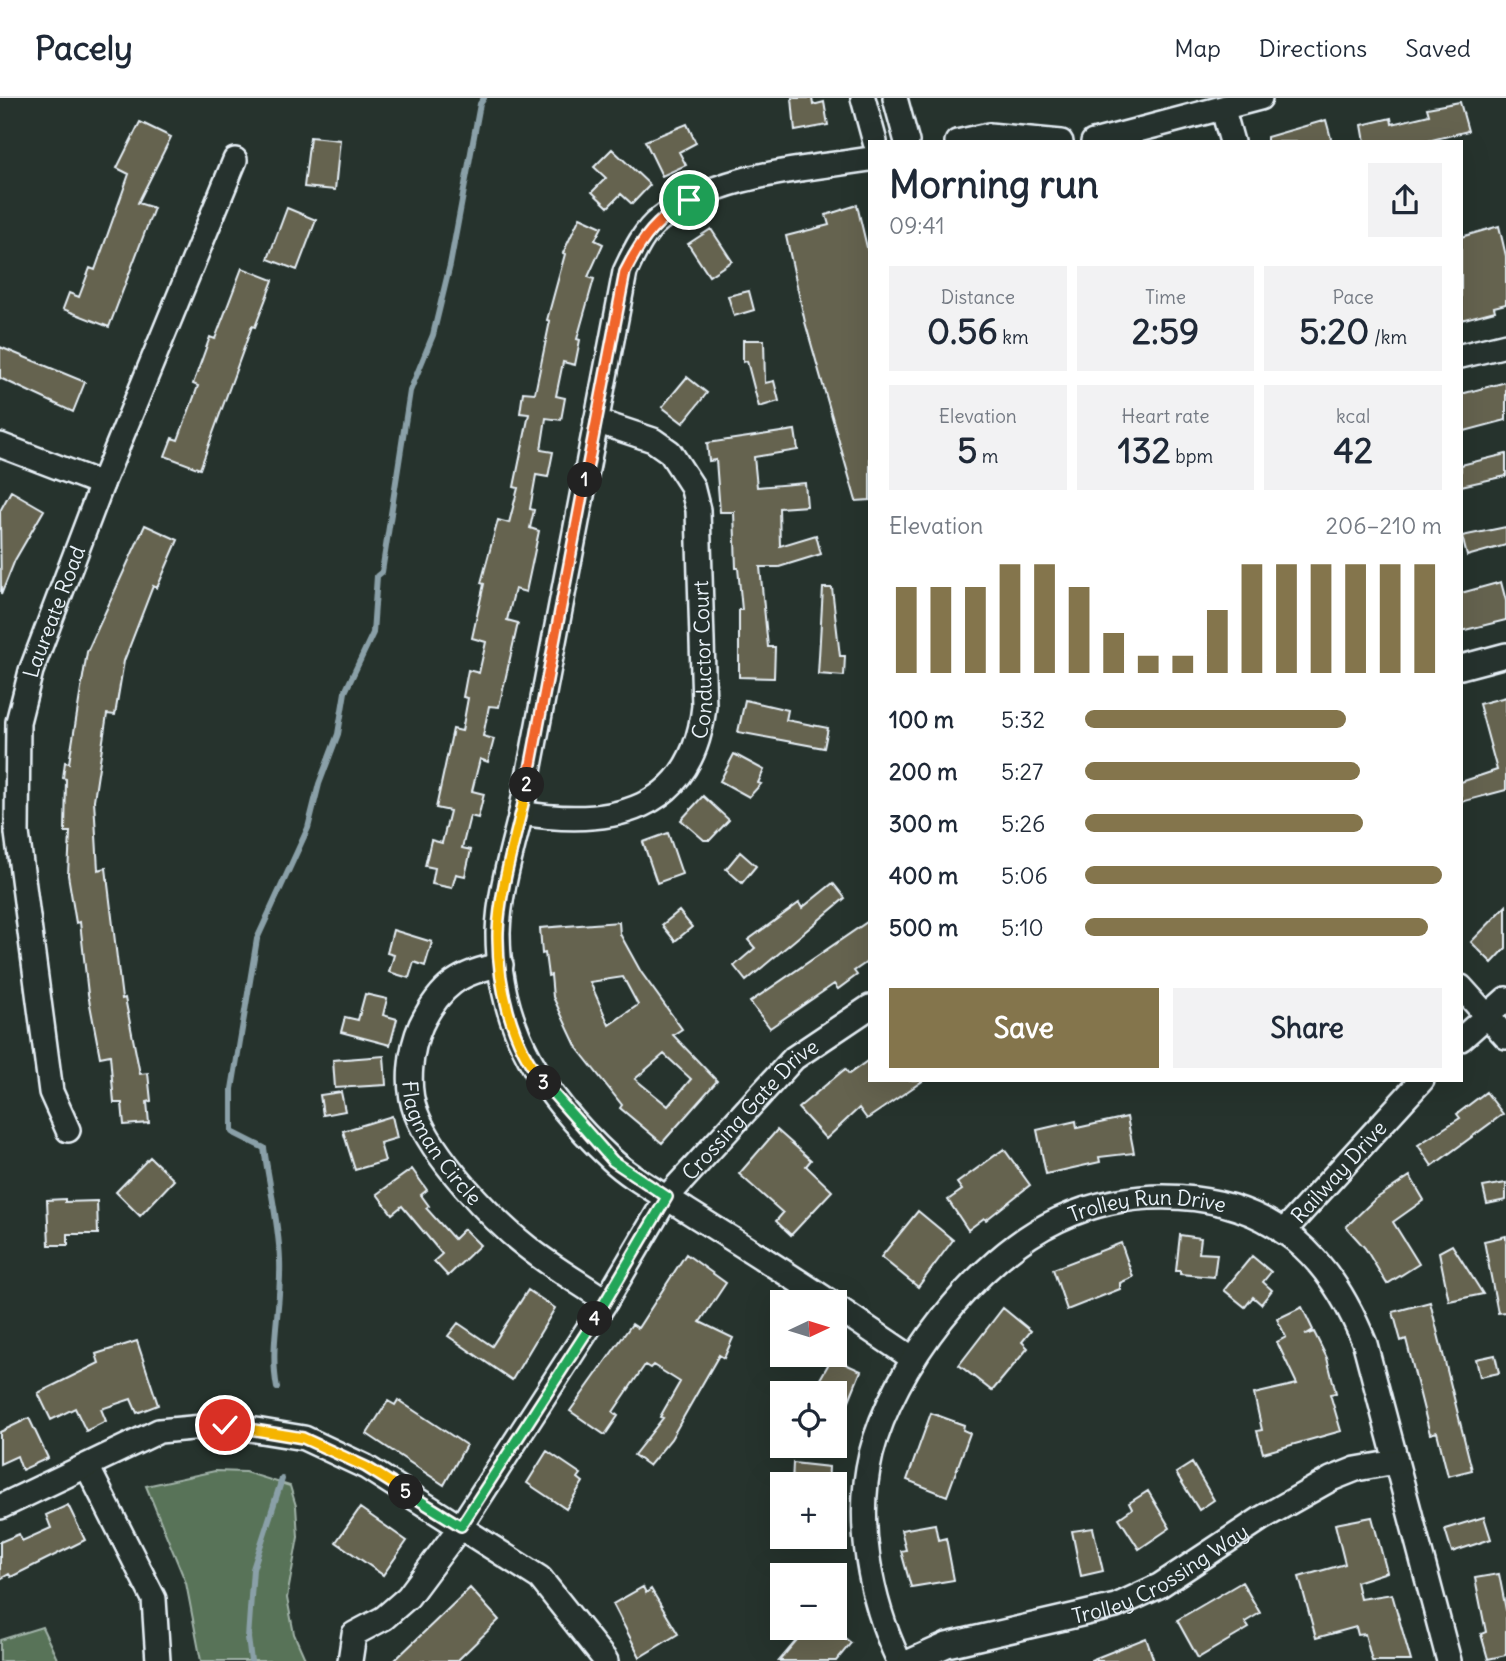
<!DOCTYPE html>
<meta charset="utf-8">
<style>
:root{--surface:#fff;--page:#f2f2f3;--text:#1f2937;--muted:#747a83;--line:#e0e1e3;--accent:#84754c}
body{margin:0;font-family:Delius,sans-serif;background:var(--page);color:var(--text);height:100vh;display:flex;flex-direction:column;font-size:26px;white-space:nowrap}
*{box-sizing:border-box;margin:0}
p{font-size:23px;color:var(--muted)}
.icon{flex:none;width:38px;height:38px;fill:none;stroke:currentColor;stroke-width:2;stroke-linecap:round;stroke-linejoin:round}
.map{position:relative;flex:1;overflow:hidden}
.side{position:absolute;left:868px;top:42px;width:595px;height:942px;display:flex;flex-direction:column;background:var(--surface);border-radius:0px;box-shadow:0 7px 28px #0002}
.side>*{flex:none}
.needle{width:46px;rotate:86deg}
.tools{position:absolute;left:770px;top:1192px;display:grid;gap:14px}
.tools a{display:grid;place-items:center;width:77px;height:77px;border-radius:0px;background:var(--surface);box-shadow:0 7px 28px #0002;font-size:35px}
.pin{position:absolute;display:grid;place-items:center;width:60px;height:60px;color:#fff;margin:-30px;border:4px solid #fff;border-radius:50%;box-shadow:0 2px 7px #0007}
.km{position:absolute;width:35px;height:35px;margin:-18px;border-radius:50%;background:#222;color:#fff;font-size:19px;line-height:35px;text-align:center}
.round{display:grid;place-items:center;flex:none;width:74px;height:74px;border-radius:0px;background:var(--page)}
.overview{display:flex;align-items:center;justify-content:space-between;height:119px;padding:0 21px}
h1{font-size:38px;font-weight:700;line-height:52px}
.figures{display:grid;grid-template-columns:repeat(3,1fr);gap:10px;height:119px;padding:7px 21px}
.figures div{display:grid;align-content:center;border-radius:0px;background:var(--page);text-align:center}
.figures b{font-size:35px;font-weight:700}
.figures small{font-size:19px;font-weight:400}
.figures p{font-size:19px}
.chart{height:196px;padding:14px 21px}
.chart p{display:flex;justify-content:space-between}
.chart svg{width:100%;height:126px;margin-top:7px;stroke:var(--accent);stroke-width:6}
.button{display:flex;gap:14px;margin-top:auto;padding:14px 21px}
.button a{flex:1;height:80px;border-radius:0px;background:var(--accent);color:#fff;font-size:28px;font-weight:700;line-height:80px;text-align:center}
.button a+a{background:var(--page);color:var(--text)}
ul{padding:0 21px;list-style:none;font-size:23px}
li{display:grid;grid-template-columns:112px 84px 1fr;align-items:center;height:52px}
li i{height:18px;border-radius:9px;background:var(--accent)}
header{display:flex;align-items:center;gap:42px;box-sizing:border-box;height:98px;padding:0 35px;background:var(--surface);border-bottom:2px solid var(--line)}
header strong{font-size:33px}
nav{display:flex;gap:38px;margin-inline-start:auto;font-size:24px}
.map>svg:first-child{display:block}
.green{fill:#597359;stroke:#a0b2a8;stroke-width:2}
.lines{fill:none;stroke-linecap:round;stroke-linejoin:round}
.stream{stroke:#8aa0a8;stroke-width:6}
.building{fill:#65634f;stroke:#e8f1f8;stroke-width:2;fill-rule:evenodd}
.minor-casing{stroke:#e8f1f8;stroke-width:28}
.minor{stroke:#26332d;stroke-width:23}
.split-1-casing{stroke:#fff;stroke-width:14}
.split-2-casing{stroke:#fff;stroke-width:14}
.split-3-casing{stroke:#fff;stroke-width:14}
.split-4-casing{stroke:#fff;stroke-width:14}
.split-5-casing{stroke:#fff;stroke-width:14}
.split-6-casing{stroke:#fff;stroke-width:14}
.split-1{stroke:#f0652b;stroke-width:9}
.split-2{stroke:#f0652b;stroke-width:9}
.split-3{stroke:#f5b400;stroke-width:9}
.split-4{stroke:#22a559;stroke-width:9}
.split-5{stroke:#22a559;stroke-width:9}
.split-6{stroke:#f5b400;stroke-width:9}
.labels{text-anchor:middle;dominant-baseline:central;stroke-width:6;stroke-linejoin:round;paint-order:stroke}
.street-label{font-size:21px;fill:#e8f1f8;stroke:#26332d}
</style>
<header>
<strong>Pacely</strong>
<nav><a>Map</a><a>Directions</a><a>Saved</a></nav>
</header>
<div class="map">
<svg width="1506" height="1563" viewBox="0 0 1506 1563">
<rect width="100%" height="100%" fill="#26332d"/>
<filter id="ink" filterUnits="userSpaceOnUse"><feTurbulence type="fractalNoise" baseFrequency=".0143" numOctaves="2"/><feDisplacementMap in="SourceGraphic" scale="14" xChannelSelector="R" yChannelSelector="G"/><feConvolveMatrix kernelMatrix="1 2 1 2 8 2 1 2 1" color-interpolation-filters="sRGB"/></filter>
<g filter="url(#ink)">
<path class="green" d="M 215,1373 L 245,1374 L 290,1388 L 296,1408 L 298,1439 L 287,1500 L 294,1536 L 306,1563 L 201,1563 L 186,1485 L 146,1388 Z
M 42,1529 L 58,1563 L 0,1563 L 0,1542 Z"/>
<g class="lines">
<path class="stream" d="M 277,1290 C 269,1248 282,1206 280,1162 C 279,1125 269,1087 264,1050 L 232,1034 L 232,991 L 257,841 L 308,730 L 319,686 L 338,636 L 345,594 L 373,535 L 377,478 L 382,474 L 410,293 L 433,237 L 450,167 L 480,6 L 484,0
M 251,1563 L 248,1540 L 253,1471 L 282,1381"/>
</g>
<path class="building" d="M 792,0 L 812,0 L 813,7 L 824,4 L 828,27 L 795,33 Z
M 1460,4 L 1468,33 L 1424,44 L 1365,44 L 1362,27 L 1391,20 L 1392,26 L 1429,17 L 1427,10 Z
M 1326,22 L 1332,44 L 1267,44 L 1267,39 Z
M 140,24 L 171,39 L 138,105 L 154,110 L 109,229 L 63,211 L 69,195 L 79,199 L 90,170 L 95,172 L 129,76 L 117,70 Z
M 687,26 L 696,45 L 679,54 L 686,67 L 662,78 L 645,43 Z
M 310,39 L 340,42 L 335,92 L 304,89 Z
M 612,51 L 650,87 L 632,106 L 621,96 L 608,109 L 592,94 L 606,80 L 594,69 Z
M 857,107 L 870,162 L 870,402 L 856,403 L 805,224 L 786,138 L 829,127 L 826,117 Z
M 287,110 L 316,122 L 297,172 L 268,161 Z
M 580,119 L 602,129 L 595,142 L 603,146 L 588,179 L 594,181 L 577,241 L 580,242 L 575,267 L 563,264 L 556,298 L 565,300 L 561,322 L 546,320 L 541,352 L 553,354 L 548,379 L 536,377 L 530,411 L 534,412 L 530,430 L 539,433 L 526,494 L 515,491 L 507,522 L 518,525 L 499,609 L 489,608 L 483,638 L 494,641 L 488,664 L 480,661 L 472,693 L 484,696 L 478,720 L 470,718 L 462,750 L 471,752 L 465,778 L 456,776 L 452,790 L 432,786 L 435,770 L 425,768 L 431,742 L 442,745 L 450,713 L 436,710 L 453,631 L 462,633 L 468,600 L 463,599 L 468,572 L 479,575 L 486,544 L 472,540 L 484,486 L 481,485 L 498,422 L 509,425 L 518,390 L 514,389 L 529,316 L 520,315 L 523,294 L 535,295 L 550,223 L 547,222 L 565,156 L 563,155 Z
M 1499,128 L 1506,158 L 1506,206 L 1494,209 L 1495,213 L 1461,222 L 1461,139 Z
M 711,131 L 732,163 L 709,178 L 688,146 Z
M 242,170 L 273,182 L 255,229 L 252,228 L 200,371 L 165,358 L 172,340 L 178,342 L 198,288 L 193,286 L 210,239 L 215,241 Z
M 749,193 L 754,212 L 734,218 L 728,198 Z
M 743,242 L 764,242 L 765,285 L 774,283 L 779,303 L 759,309 L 747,263 L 743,264 Z
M 0,249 L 85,284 L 73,314 L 0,280 Z
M 687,279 L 707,295 L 683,325 L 662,309 Z
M 1506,284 L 1506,322 L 1461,334 L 1461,296 Z
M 795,332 L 798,352 L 754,359 L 757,389 L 805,385 L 807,408 L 779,410 L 780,448 L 816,437 L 821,456 L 779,469 L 760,469 L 768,549 L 775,549 L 774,580 L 739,579 L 739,512 L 742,512 L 738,470 L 736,470 L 734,414 L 720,414 L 716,362 L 709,363 L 707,345 Z
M 1506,356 L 1506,378 L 1461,388 L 1461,367 Z
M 11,393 L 44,412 L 15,462 L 1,497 L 0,413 Z
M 145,427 L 178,442 L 157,490 L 153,488 L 124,563 L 115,617 L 107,616 L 94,702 L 98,772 L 106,770 L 122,901 L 125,900 L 140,976 L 148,975 L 151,1003 L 147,1004 L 149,1025 L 124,1027 L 122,1005 L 114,1005 L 110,957 L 100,959 L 88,896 L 80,824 L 76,825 L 68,777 L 70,734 L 65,734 L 66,681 L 63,680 L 65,664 L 69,665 L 87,554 Z
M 1506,429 L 1506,447 L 1467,458 L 1462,438 Z
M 1501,484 L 1506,503 L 1506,522 L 1461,533 L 1461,495 Z
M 823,490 L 832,490 L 840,558 L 845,558 L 844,578 L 818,576 Z
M 1506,599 L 1506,692 L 1461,704 L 1461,684 L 1497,672 L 1479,606 Z
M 745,602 L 788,612 L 786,622 L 828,630 L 824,650 L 738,634 Z
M 734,656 L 764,672 L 758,685 L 761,686 L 749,699 L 720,683 Z
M 703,698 L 729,722 L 710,742 L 704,742 L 681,722 Z
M 668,735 L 682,776 L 657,785 L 643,744 Z
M 740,754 L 756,768 L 742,785 L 726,771 Z
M 833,785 L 845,800 L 746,883 L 734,868 L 755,850 L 748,842 L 799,805 L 802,810 Z
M 1506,808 L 1506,850 L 1492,865 L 1471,844 Z
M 679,813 L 692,829 L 675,843 L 662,827 Z
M 870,822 L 870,862 L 854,873 L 857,877 L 838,891 L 834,886 L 770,930 L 750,904 Z
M 619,824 L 620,836 L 641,874 L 682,931 L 673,937 L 717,983 L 662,1045 L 620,1010 L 622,1007 L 577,950 L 553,899 L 551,877 L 548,878 L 545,855 L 542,856 L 540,830 ZM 623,879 L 638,907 L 609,927 L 590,884 ZM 664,956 L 691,981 L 668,1008 L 635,981 Z
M 393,832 L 432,844 L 425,868 L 414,864 L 409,880 L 389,874 L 394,857 L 387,855 Z
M 365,896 L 387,901 L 383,917 L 397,921 L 390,947 L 341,934 L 345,919 L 358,922 Z
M 384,958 L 386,987 L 335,990 L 333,962 Z
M 870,961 L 870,982 L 924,982 L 867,1021 L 859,1010 L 826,1041 L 798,1010 L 845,971 L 849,976 Z
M 341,994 L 345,1013 L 323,1017 L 320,997 Z
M 1486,994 L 1503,1016 L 1432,1068 L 1418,1047 L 1460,1020 L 1457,1016 Z
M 392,1018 L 397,1040 L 380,1045 L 385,1063 L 355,1072 L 343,1033 Z
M 1127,1019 L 1134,1055 L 1099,1059 L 1100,1064 L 1046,1076 L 1037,1032 L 1076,1023 L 1077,1030 Z
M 777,1032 L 811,1062 L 806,1068 L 832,1093 L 791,1137 L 776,1123 L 783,1115 L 739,1076 Z
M 1004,1051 L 1030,1087 L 986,1122 L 984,1120 L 968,1132 L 948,1102 L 962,1092 L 957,1085 Z
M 150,1059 L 174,1082 L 140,1118 L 116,1094 Z
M 412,1071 L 427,1092 L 421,1097 L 429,1108 L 426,1110 L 454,1141 L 464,1131 L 480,1147 L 448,1178 L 434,1163 L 442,1156 L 402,1108 L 392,1116 L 377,1096 Z
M 1410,1078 L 1424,1102 L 1393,1124 L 1419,1166 L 1387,1186 L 1365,1150 L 1346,1129 L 1374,1102 Z
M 1506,1085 L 1506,1102 L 1487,1106 L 1483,1089 Z
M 65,1101 L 65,1104 L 97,1103 L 98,1136 L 68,1136 L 68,1147 L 49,1147 L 47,1102 Z
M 918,1113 L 953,1142 L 918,1189 L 881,1159 Z
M 1180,1137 L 1201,1140 L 1199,1155 L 1217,1156 L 1214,1179 L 1180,1176 L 1180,1173 L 1176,1173 Z
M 1506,1138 L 1506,1214 L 1498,1215 L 1484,1143 Z
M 1121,1145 L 1133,1179 L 1120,1185 L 1120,1191 L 1067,1212 L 1053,1171 Z
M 1452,1147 L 1483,1196 L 1449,1203 L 1439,1154 Z
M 686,1156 L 726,1185 L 700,1224 L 733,1240 L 724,1260 L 719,1257 L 671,1341 L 649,1368 L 634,1357 L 663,1320 L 660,1319 L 680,1284 L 653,1267 L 650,1270 L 645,1267 L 613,1314 L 618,1318 L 605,1337 L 570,1313 L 632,1226 L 638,1230 Z
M 1252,1158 L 1271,1174 L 1263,1184 L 1272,1192 L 1261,1206 L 1253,1199 L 1245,1209 L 1224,1192 Z
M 528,1192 L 555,1210 L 512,1282 L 448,1238 L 458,1225 L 492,1248 Z
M 1430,1204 L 1472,1372 L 1448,1378 L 1437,1334 L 1430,1336 L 1406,1241 L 1401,1243 L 1393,1214 Z
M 1302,1209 L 1313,1232 L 1305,1237 L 1314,1234 L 1327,1260 L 1336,1295 L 1330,1296 L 1341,1333 L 1263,1355 L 1257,1333 L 1262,1332 L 1254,1296 L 1297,1286 L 1277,1244 L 1286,1239 L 1277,1221 Z
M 1003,1210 L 1031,1233 L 1022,1244 L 1028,1250 L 992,1293 L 959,1267 Z
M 137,1243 L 158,1307 L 137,1315 L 131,1301 L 101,1311 L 106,1323 L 86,1333 L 75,1310 L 51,1322 L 38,1295 L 99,1265 L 96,1256 Z
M 1495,1257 L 1499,1275 L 1480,1279 L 1476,1261 Z
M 832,1260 L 861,1273 L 835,1337 L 835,1295 L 812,1295 Z
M 398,1302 L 466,1347 L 444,1387 L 367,1336 L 388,1303 L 395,1307 Z
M 931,1315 L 964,1327 L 963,1332 L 970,1335 L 947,1398 L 907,1382 Z
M 29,1320 L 48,1360 L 22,1372 L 17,1358 L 0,1366 L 0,1334 Z
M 547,1353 L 581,1376 L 578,1380 L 583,1384 L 566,1411 L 527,1385 Z
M 793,1365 L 829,1369 L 828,1386 L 792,1386 Z
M 1192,1365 L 1214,1402 L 1199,1412 L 1176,1375 Z
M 1148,1393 L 1170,1430 L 1139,1451 L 1119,1420 L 1132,1411 L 1129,1405 Z
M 68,1407 L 85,1442 L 11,1479 L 9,1476 L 0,1481 L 0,1444 L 19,1436 L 22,1443 L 51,1430 L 46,1417 Z
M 360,1410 L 407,1443 L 383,1477 L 336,1444 Z
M 1372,1419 L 1387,1474 L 1356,1484 L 1360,1501 L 1392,1496 L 1411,1563 L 1372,1563 L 1365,1536 L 1358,1537 L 1356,1529 L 1316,1540 L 1299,1479 L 1345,1466 L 1335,1426 Z
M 1484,1419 L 1491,1441 L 1452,1454 L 1445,1431 Z
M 935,1426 L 938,1442 L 946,1440 L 954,1482 L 911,1489 L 901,1453 L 906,1452 L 901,1432 Z
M 1093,1430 L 1103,1473 L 1081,1478 L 1072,1433 Z
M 1499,1476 L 1506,1512 L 1506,1557 L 1488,1561 L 1481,1536 L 1486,1534 L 1475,1480 Z
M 1242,1484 L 1260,1515 L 1245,1524 L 1249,1530 L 1198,1560 L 1177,1522 Z
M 643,1489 L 646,1495 L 651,1491 L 678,1536 L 640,1559 L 613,1506 Z
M 470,1490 L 499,1522 L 457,1563 L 394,1563 Z
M 807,1530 L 832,1530 L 851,1545 L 836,1563 L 779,1563 Z
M 1146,1540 L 1154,1563 L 1091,1563 L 1091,1562 Z"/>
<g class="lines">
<defs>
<g id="minor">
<path d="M 863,0 L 875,44"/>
<path d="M 895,0 L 907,44"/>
<path d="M 1223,12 L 1232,44"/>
<path d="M 957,44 L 989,37 L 1061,44"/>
<path d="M 1093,44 L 1260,0"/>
<path d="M 1461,258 L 1506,247"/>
<path d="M 0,347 L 102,386"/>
<path d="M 1461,569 L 1506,557"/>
<path id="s1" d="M 521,715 C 611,730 693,714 704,608 L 698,412 L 692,388 L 670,354 L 653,342 L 596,323"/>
<path id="s2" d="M 501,867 C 460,874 440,888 421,927 C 410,952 406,989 416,1015 C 433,1059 490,1120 527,1149 C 552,1169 580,1185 606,1203"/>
<path d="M 1461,889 L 1506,939"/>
<path d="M 1461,941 L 1506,901"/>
<path id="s3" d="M 68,1032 L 51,994 L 17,735 L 18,624 L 31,573 L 102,386 L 235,62"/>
<path id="s4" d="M 1283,1134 L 1422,982"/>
<path d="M 830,1204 C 782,1172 734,1142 686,1112 C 662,1096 632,1081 611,1061 C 544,999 498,930 498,835 C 499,795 512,753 521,715 L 625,174 C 634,155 643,134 660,121 C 717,75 801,72 870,61"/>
<path d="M 835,1208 L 912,1260"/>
<path d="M 87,1368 L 154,1501 L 158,1563"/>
<path d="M 0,1409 L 159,1333 L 225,1327 L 304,1340 L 366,1369 L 540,1480 L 606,1563"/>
<path id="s5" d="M 350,1563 L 354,1536 L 384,1520 L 408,1499 L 461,1428 L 606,1203 L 667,1099 L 794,960 L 870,909"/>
<path id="s6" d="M 899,1563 C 870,1502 855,1423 871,1356 C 893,1269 976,1160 1058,1122 C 1131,1088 1230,1089 1295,1142 C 1328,1169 1349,1206 1365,1246 L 1449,1563"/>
<path id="s7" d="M 911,1563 L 947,1547 L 1116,1508 L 1159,1488 L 1262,1420 L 1331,1381 L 1356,1371 L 1396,1364"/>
</g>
</defs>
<use href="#minor" class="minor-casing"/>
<use href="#minor" class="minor"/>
</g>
</g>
<g class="lines" filter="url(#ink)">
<defs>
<path id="split-1" d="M 585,382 L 625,174 C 643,138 656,123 689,102"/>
<path id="split-2" d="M 527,687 L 585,382"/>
<path id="split-3" d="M 527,687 C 518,735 500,785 498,834 C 497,885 511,945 544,985"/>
<path id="split-4" d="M 544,985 L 613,1063 L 667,1099 L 595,1221"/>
<path id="split-5" d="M 406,1394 L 461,1428 L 595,1221"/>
<path id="split-6" d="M 225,1327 L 303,1340 L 366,1369 L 406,1394"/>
</defs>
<use href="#split-1" class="split-1-casing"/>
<use href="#split-2" class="split-2-casing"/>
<use href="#split-3" class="split-3-casing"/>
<use href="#split-4" class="split-4-casing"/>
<use href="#split-5" class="split-5-casing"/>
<use href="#split-6" class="split-6-casing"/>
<use href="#split-1" class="split-1"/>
<use href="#split-2" class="split-2"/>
<use href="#split-3" class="split-3"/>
<use href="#split-4" class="split-4"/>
<use href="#split-5" class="split-5"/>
<use href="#split-6" class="split-6"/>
</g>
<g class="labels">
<g class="street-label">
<text stroke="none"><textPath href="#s3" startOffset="530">Laureate Road</textPath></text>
<text stroke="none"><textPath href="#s1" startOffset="292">Conductor Court</textPath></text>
<text stroke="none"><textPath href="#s5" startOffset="691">Crossing Gate Drive</textPath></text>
<text stroke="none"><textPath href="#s2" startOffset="233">Flagman Circle</textPath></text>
<text stroke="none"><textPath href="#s4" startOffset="82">Railway Drive</textPath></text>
<text stroke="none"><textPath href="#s6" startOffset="612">Trolley Run Drive</textPath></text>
<text stroke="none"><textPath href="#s7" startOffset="266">Trolley Crossing Way</textPath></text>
</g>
</g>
</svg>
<div class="tools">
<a><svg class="needle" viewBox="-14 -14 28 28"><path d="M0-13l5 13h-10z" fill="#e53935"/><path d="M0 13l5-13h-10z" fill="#747a83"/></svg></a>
<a><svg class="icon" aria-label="locate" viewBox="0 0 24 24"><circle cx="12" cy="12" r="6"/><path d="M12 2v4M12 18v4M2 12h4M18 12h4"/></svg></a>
<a>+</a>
<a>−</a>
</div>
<div class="pin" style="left:689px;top:102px;background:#1e9e55"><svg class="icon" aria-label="arrive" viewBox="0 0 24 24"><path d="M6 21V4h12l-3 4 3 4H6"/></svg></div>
<div class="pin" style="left:225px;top:1327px;background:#d93025"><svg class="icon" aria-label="check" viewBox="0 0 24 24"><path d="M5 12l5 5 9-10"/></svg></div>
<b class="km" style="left:585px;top:382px">1</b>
<b class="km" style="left:527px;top:687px">2</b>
<b class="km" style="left:544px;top:985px">3</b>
<b class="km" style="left:595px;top:1221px">4</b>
<b class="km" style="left:406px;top:1394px">5</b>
<section class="side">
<div class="overview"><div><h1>Morning run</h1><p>09:41</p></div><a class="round"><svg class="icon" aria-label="share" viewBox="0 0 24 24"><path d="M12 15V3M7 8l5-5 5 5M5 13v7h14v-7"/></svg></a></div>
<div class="figures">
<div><p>Distance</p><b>0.56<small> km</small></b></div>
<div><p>Time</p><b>2:59</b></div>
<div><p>Pace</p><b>5:20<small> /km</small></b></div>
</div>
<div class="figures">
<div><p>Elevation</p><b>5<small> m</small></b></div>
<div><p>Heart rate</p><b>132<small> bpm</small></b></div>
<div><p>kcal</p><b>42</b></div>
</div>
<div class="chart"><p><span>Elevation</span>206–210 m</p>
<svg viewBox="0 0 160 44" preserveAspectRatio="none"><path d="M5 44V14M15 44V14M25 44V14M35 44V6M45 44V6M55 44V14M65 44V30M75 44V38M85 44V38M95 44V22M105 44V6M115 44V6M125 44V6M135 44V6M145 44V6M155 44V6"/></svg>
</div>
<ul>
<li><b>100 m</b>5:32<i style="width:73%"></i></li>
<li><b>200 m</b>5:27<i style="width:77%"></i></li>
<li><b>300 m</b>5:26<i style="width:78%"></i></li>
<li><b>400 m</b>5:06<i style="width:100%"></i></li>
<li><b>500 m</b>5:10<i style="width:96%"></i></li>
</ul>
<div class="button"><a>Save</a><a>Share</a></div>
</section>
</div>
